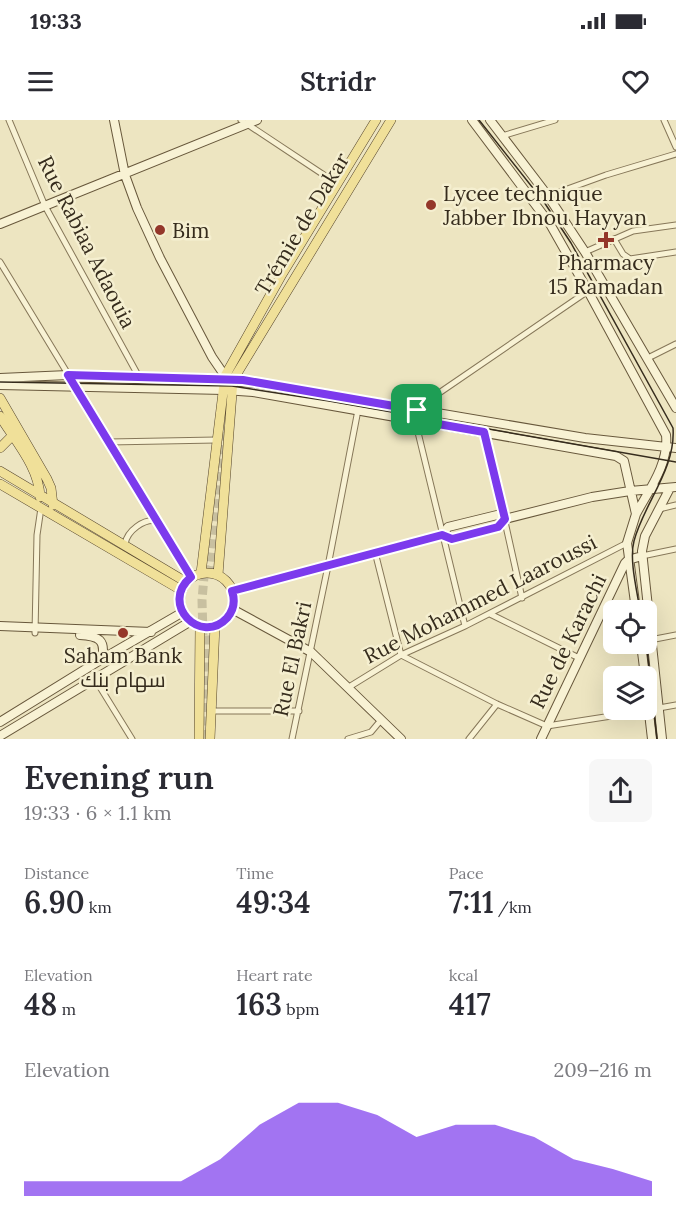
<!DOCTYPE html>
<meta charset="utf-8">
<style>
:root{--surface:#fff;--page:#f7f7f7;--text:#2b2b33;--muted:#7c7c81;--accent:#7c3aed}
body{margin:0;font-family:Lora,Cairo,serif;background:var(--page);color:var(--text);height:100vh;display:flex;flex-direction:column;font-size:22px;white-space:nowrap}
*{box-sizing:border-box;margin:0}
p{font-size:20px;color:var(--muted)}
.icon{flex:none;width:33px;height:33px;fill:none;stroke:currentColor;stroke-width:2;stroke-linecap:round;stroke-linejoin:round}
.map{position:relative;height:619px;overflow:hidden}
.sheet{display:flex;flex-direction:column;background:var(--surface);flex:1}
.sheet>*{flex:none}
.buttons{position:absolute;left:603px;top:480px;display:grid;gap:12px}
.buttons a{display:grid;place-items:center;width:54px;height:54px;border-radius:9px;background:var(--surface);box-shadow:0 6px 24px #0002;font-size:30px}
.pin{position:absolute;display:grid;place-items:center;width:51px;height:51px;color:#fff;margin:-26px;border-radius:12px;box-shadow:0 3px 9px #0006}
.round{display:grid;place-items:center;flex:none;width:63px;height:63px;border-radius:9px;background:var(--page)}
.overview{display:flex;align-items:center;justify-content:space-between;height:102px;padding:0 24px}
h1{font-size:33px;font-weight:600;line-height:45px}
.figures{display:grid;grid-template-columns:repeat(3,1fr);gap:9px;height:102px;padding:6px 24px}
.figures div{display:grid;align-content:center}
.figures b{font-size:30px;font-weight:600}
.figures small{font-size:16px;font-weight:400}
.figures p{font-size:16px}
.chart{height:168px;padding:12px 24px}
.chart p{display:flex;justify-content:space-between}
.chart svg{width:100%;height:108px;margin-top:6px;fill:var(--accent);opacity:.7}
.status{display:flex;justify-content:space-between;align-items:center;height:42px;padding:0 30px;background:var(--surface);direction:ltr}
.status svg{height:16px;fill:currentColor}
header{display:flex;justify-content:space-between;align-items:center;height:78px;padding:0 24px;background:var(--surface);font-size:27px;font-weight:600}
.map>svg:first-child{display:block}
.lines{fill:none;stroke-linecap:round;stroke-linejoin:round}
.primary-tunnel{stroke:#c8c0a0;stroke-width:9;stroke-dasharray:9 4.5;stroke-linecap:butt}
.street-casing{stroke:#867759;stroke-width:7}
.secondary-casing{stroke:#68583c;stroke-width:10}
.primary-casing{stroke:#54442d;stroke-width:10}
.street{stroke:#f8f2d4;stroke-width:5}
.secondary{stroke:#f8f2d4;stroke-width:8}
.primary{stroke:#f0e099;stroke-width:9}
.tram{stroke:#362c1d;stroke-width:1.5}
.route-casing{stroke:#fff;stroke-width:12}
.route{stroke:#7c3aed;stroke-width:8}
.poi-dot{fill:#94372a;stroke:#f5efd0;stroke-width:2}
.labels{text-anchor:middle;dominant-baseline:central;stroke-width:5;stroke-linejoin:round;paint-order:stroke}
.poi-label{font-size:21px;fill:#362c1d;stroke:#f5efd0;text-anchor:start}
.street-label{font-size:21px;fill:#362c1d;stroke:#f5efd0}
</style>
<div class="status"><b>19:33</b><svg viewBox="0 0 49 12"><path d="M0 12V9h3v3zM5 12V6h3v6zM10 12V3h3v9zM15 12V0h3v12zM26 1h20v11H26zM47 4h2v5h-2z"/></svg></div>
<header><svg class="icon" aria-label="menu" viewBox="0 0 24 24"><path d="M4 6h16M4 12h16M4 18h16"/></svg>Stridr<svg class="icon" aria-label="heart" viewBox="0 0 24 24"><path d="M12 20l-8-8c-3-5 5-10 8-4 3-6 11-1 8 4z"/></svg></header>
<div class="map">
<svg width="676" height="619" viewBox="0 0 676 619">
<rect width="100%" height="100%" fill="#ede5c1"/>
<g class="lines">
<path class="primary-tunnel" d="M 209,455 L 225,310
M 203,515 L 202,480 L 205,445
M 205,619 L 206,507"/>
<defs>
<path id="street" d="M 9,0 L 45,86 L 139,257
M 241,0 L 336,63
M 664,0 L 676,27
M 502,16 L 555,0
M 548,76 L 606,55 L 676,34
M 614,119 L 623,134 L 630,139 L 676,132
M 585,132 L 633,111 L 676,105
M 0,142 L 191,457
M 648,238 L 676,224
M 485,312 L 522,478
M 109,322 L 216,320
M 659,389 L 676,385
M 125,424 C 127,411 144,398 157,401
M 375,432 L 401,535 L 497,584 L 547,606 L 650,590
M 642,436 L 676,429
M 490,494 L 579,538
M 465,506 L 415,300 L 415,293 L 423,284 L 588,171
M 35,513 L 37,415 L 41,388
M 650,520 L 676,515
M 95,559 L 132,619
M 349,567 L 401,535 L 465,506 L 627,423
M 659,588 L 676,585
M 210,591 L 299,591
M 292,619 L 328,446 L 358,290
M 348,619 L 371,612 L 381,600
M 469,619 L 497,584"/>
<path id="secondary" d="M 114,0 L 125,55 L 137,88 L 160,138 L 212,237 L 225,256
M 472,0 L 550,104 L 588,171 L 666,315 C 669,344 649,370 636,394
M 490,0 L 548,76 L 585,132 L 676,288
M 0,104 L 257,0
M 0,258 L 68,255 L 243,260 L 585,318 L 676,328
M 0,265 L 224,270 L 253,272 L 616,336 L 624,341 L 636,394 L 627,423 L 636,490
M 442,415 L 448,407 L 497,395 L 505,399
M 232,471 L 442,415 L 452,419 L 498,407 L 505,399 L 592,377 L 630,371 L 676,367
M 232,489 L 311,532 L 401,619
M 0,506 L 151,512
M 80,515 C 99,516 106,520 102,539
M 641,524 L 645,556
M 646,567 L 652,619
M 0,602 L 102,539 L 183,492
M 0,616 L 191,501
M 541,619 L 625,443 L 628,440 L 642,436
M 662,619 L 642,431 L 645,416 L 670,368"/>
<path id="primary" d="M 0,278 L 47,359 L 51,368 L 53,385
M 0,296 C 15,321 39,347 40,377
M 0,328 L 12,316
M 0,351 L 186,462
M 0,364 L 181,470
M180 480a27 27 0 1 1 54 0a27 27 0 1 1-54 0Z
M 201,453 L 225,256 L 281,156 L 376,0
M 218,455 L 233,260 L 391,0
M 199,619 L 200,506
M 210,619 L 215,505"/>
</defs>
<use href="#street" class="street-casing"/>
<use href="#secondary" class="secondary-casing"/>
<use href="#primary" class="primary-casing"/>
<use href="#street" class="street"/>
<use href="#secondary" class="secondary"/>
<use href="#primary" class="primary"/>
<path class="tram" d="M 479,0 L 544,82 L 571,123 L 673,308 C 676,349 644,383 634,421 C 629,439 637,471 640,490
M 0,262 L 232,266 L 329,281 L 676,342
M 646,520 L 657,619"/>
</g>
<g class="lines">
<defs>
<path id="route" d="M 68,255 L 243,260 L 417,290 L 414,296 L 415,300 L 484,312 L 505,399 L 498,407 L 452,419 L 442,415 L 232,471 C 235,480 234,490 227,498 C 201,526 159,484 191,457 Z"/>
</defs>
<use href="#route" class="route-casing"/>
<use href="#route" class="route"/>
</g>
<g class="poi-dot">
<circle cx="431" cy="85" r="6"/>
<circle cx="160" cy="110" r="6"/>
<path d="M603 111h6v6h6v6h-6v6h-6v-6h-6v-6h6z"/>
<circle cx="123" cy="513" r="6"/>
</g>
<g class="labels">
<g class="poi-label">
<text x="443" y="73">Lycee technique<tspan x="443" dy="24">Jabber Ibnou Hayyan</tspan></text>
<text x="172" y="110">Bim</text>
<text x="606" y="142" text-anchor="middle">Pharmacy<tspan x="606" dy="24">15 Ramadan</tspan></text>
<text x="123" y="535" text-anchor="middle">Saham Bank<tspan x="123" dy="24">سهام بنك</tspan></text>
</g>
<g class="street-label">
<text transform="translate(302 104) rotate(-59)">Trémie de Dakar</text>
<text transform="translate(87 122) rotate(63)">Rue Rabiaa Adaouia</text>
<text transform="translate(480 479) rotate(-27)">Rue Mohammed Laaroussi</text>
<text transform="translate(568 521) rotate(-64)">Rue de Karachi</text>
<text transform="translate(292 539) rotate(-78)">Rue El Bakri</text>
</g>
</g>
</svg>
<div class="buttons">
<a><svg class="icon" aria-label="locate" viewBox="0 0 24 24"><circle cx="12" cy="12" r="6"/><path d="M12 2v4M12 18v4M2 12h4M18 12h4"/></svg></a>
<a><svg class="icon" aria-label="layers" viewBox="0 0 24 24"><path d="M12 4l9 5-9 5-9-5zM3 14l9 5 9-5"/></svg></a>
</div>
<div class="pin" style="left:417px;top:290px;background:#1e9e55"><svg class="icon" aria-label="arrive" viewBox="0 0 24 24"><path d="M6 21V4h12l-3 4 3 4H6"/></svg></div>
</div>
<section class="sheet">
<div class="overview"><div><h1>Evening run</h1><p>19:33 · 6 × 1.1 km</p></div><a class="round"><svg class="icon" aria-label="share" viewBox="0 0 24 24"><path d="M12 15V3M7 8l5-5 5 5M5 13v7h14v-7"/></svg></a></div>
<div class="figures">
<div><p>Distance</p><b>6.90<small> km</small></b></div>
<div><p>Time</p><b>49:34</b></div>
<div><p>Pace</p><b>7:11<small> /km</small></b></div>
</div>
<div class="figures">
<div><p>Elevation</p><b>48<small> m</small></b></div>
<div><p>Heart rate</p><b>163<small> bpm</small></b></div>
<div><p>kcal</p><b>417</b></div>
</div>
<div class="chart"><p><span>Elevation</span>209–216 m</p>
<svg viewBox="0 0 160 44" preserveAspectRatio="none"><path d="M0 44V38L10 38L20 38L30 38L40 38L50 29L60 15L70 6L80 6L90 11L100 20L110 15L120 15L130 20L140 29L150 33L160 38V44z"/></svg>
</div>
</section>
